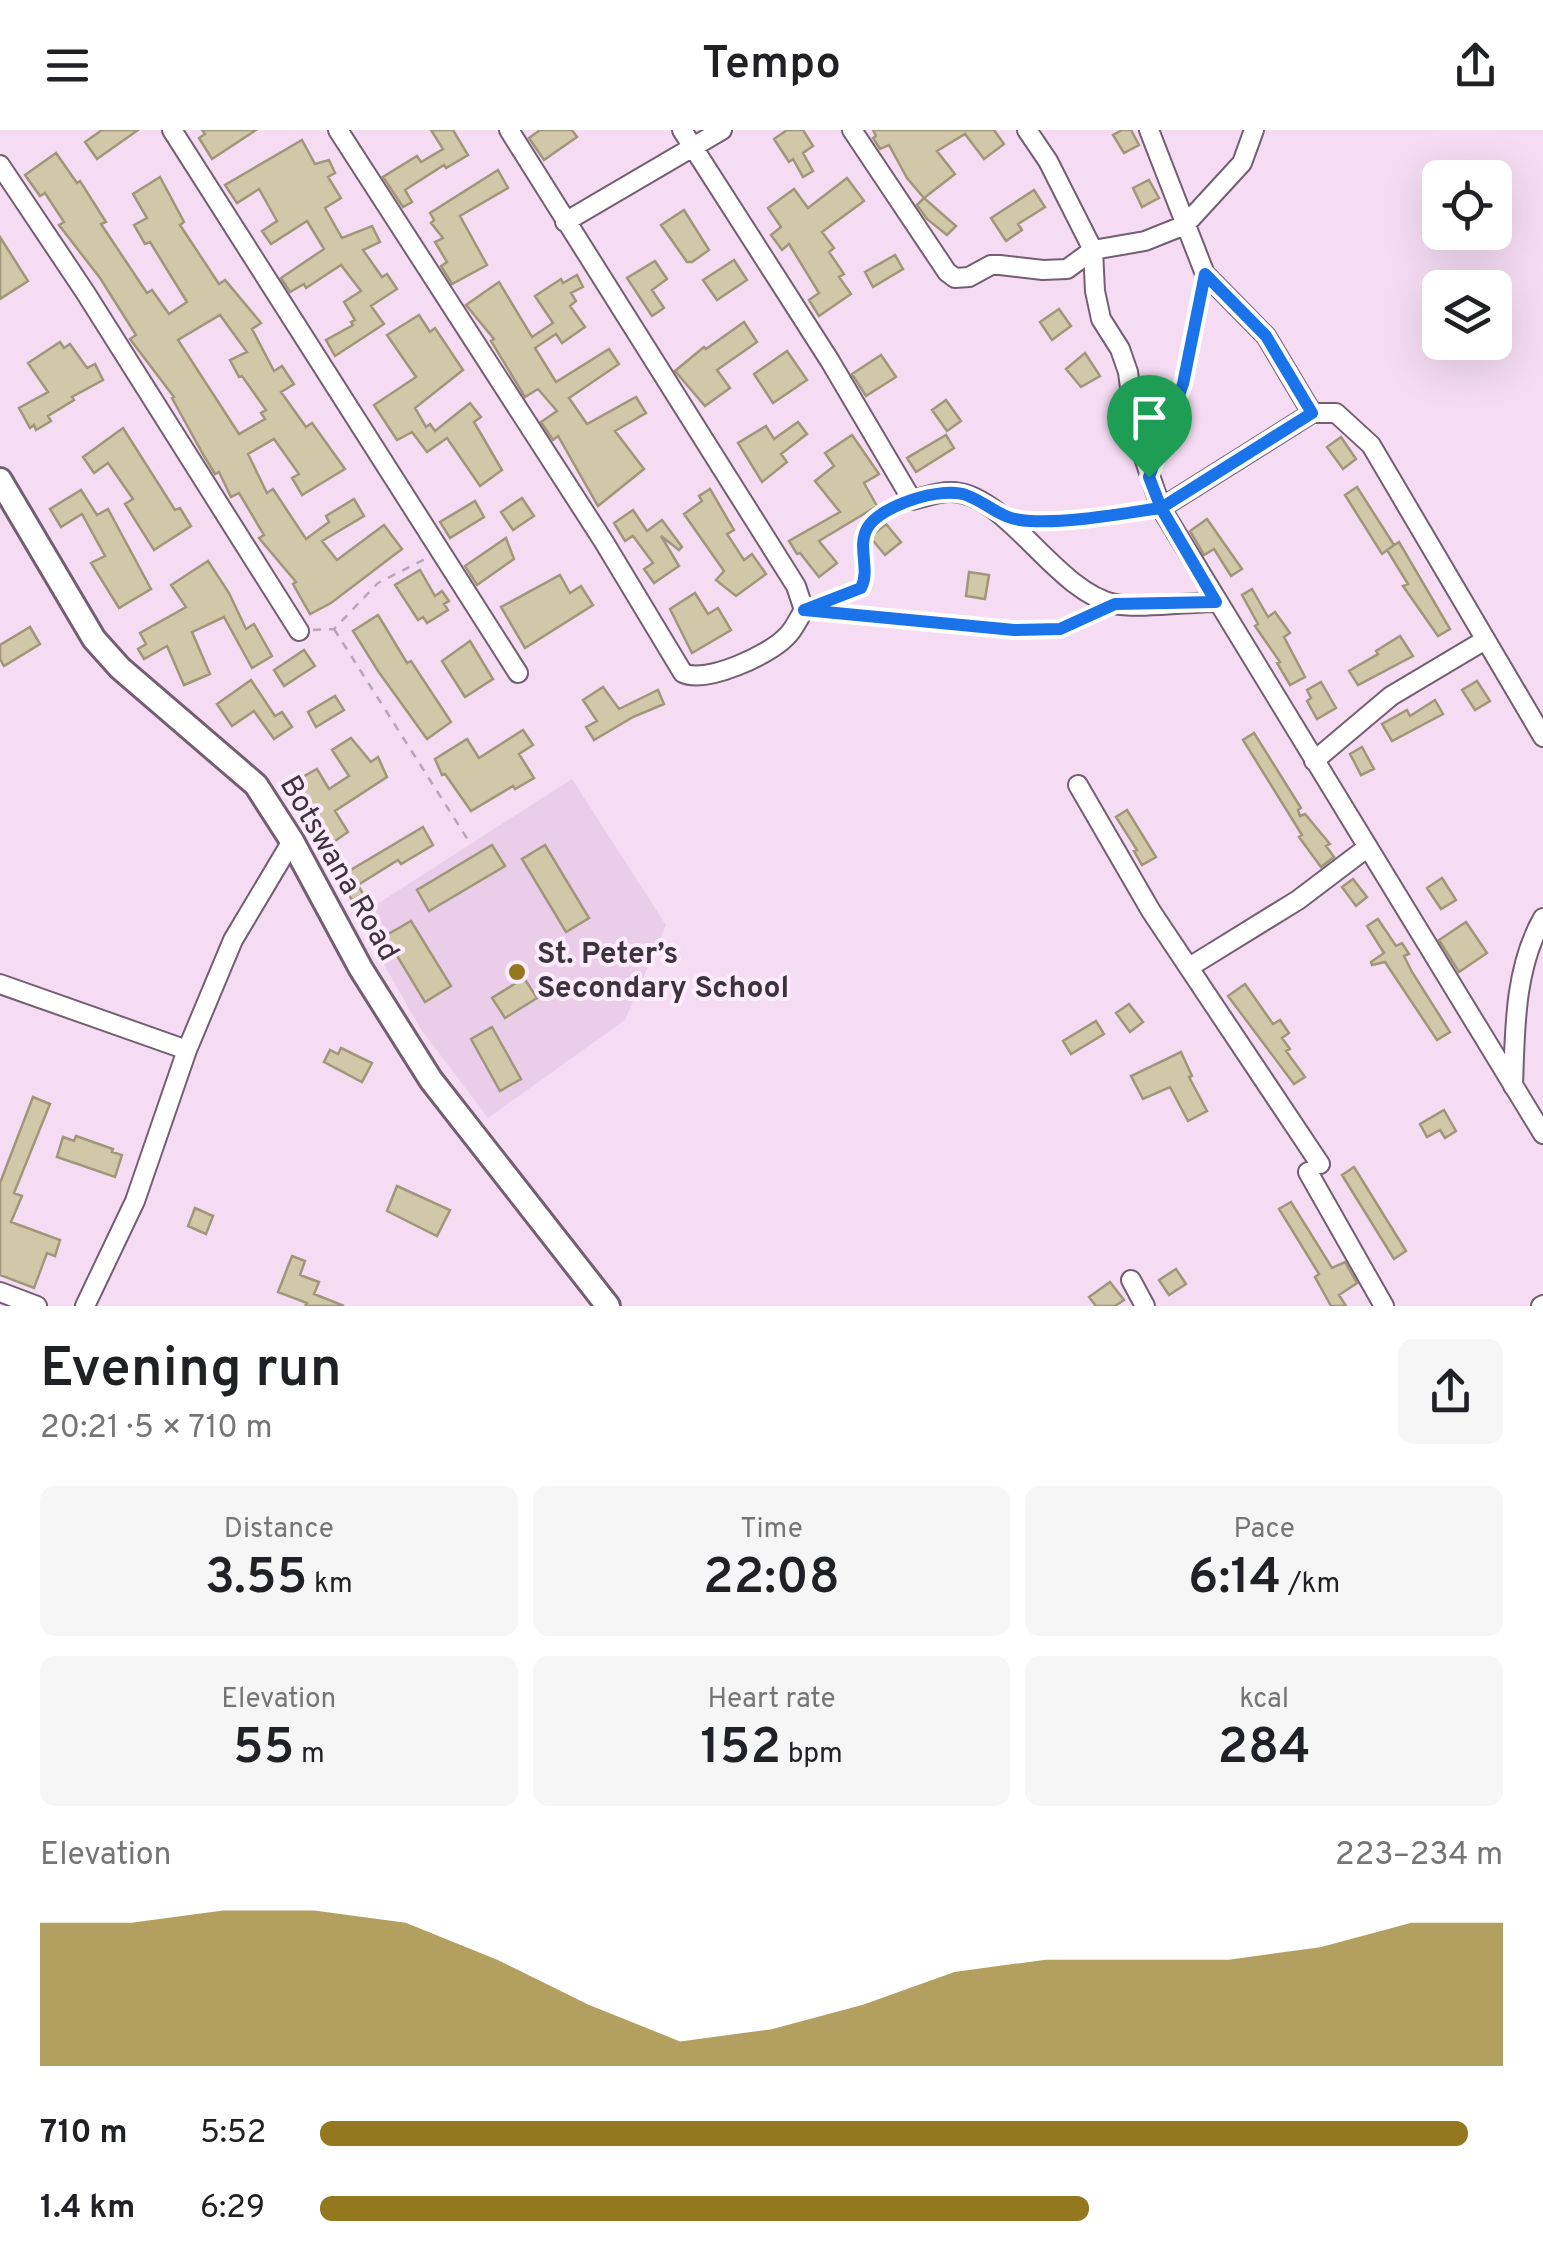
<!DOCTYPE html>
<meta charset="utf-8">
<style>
:root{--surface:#fff;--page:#f6f6f6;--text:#202124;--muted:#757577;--accent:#94781f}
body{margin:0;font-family:Overpass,sans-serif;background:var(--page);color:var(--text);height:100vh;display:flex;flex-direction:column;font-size:38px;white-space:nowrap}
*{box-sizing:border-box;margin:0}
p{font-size:32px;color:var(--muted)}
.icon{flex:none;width:55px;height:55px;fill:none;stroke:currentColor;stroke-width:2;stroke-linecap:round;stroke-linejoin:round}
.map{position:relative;height:1176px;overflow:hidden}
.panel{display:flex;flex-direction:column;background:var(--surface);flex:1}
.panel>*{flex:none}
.tools{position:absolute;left:1422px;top:30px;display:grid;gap:20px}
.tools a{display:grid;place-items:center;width:90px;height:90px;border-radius:15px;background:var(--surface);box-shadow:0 10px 40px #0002;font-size:50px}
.pin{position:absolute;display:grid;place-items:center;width:85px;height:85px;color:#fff;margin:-102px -42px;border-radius:50% 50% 50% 0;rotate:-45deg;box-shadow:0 0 10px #0007}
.pin .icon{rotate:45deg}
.round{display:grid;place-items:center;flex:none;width:105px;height:105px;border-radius:15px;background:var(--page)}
.head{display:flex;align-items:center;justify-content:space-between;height:170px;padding:0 40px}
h1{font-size:55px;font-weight:600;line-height:75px}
.stats{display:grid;grid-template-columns:repeat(3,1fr);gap:15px;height:170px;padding:10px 40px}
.stats div{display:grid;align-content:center;border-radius:15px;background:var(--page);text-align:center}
.stats b{font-size:50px;font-weight:600}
.stats small{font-size:28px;font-weight:400}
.stats p{font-size:28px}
.chart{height:280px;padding:20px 40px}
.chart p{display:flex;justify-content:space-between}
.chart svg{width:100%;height:180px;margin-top:10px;fill:var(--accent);opacity:.7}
ul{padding:0 40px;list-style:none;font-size:32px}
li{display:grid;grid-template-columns:160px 120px 1fr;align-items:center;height:75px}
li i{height:25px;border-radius:12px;background:var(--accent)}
header{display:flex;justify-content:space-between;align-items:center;height:130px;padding:0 40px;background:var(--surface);font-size:45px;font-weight:600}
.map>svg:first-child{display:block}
.built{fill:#eacde9}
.building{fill:#d1c7a9;stroke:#a1967a;stroke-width:2.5;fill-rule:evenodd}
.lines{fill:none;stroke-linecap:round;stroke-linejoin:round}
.minor-casing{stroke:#735e72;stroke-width:22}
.tertiary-casing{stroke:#735e72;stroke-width:28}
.path{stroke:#b9a5b8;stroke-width:2.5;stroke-dasharray:8 8;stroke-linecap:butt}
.minor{stroke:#fff;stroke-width:18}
.tertiary{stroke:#fff;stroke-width:22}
.route-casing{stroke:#fff;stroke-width:20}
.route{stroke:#1a73e8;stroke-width:12}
.poi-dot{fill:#94781f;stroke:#ffebfe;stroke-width:4}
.labels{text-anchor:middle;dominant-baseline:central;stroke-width:8;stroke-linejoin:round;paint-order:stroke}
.street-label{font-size:30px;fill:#3c333c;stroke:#ffebfe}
.poi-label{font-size:30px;font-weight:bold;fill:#3c333c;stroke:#ffebfe;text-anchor:start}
</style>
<header><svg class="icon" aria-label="menu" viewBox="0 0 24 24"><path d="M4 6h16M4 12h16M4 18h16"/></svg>Tempo<svg class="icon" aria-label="share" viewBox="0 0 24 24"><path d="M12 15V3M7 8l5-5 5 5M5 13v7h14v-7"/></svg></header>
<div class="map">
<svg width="1543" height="1176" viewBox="0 0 1543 1176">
<rect width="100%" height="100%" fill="#f5dcf3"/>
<path class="built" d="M 572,649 L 666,795 L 625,890 L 488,988 L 420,898 L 357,787 Z"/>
<path class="building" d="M 102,0 L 138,0 L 97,29 L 85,12 Z
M 202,0 L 256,0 L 212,29 L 199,8 L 205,4 Z
M 431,0 L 453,0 L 468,25 L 446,38 L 444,35 L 405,60 L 412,72 L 403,77 L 383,47 L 417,26 L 421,32 L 443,19 Z
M 540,0 L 572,0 L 577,7 L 544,30 L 529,8 Z
M 787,0 L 803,0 L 813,16 L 803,23 L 813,41 L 803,47 L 793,29 L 789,32 L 774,9 Z
M 873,0 L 994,0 L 1004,14 L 984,29 L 965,4 L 937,21 L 955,44 L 924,68 L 907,48 L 889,15 L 880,19 L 873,8 L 876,6 Z
M 1122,0 L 1131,0 L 1139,15 L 1124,23 L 1113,5 Z
M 302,10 L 315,34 L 329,30 L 335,43 L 328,47 L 341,68 L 325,78 L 342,108 L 372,96 L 380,112 L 363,120 L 382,147 L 387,144 L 397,159 L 371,176 L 384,194 L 335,226 L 326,210 L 353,195 L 351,192 L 355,190 L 344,172 L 361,161 L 341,135 L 306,158 L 304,154 L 290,162 L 281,148 L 324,119 L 307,91 L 271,114 L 262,101 L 277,91 L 259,59 L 237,73 L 225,55 Z
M 56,23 L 77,53 L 80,51 L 106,92 L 101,94 L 147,163 L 152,160 L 169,184 L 187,172 L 150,112 L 145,114 L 134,95 L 147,88 L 133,64 L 160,47 L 184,92 L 180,95 L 219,154 L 225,150 L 261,193 L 252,199 L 274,241 L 282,236 L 294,254 L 281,262 L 306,297 L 312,293 L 345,339 L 302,365 L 292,348 L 299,344 L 274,309 L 248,324 L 267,363 L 273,359 L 306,409 L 329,392 L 326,386 L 354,369 L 364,386 L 322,411 L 337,430 L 384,395 L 402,419 L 331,473 L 310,484 L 293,454 L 296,452 L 259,408 L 264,405 L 239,363 L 231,367 L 219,342 L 215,344 L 204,326 L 172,268 L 174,267 L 130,209 L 136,205 L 100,148 L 59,95 L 64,92 L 45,63 L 40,66 L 25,45 ZM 220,185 L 247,222 L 230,230 L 239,247 L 242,246 L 266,280 L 261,283 L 265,289 L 239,304 L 178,210 Z
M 498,40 L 508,58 L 460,86 L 487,135 L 452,154 L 441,136 L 447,132 L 435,112 L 443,108 L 431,93 L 434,90 L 430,83 Z
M 847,48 L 864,71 L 822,102 L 834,118 L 829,122 L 844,144 L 839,147 L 851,164 L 819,186 L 809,170 L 819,163 L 789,114 L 782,120 L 771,105 L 781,97 L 768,78 L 794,59 L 808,78 Z
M 1149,50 L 1159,68 L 1142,77 L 1133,58 Z
M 1034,60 L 1045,77 L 1018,94 L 1022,100 L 1006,111 L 991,88 Z
M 924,68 L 956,96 L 947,105 L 927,89 L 917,75 Z
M 684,80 L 709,120 L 692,132 L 687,132 L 661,95 Z
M 0,107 L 28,151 L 0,169 Z
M 895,125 L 903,139 L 873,157 L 865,142 Z
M 734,130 L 747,150 L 717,170 L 703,150 Z
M 655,131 L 667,149 L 652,160 L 664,178 L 652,186 L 627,148 Z
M 577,145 L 583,157 L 571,163 L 576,171 L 570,176 L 585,197 L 562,213 L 556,204 L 535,218 L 556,252 L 609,219 L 619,234 L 569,268 L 587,294 L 636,267 L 646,283 L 615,301 L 644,339 L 598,376 L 558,306 L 553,310 L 541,292 L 557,281 L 538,259 L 525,267 L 491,211 L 494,209 L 466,175 L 499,152 L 532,207 L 553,193 L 535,166 L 561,149 L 563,153 Z
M 1059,179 L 1071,196 L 1052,210 L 1040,192 Z
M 419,185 L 430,202 L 435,198 L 463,240 L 415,278 L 426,297 L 430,294 L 435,301 L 470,273 L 481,287 L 474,292 L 502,340 L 480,356 L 447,308 L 427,322 L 412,302 L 397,310 L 374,275 L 416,247 L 387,205 Z
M 744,192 L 757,212 L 717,240 L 730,258 L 705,276 L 675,241 L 704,217 L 706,219 Z
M 60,212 L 64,218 L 70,214 L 87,238 L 95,234 L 103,250 L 72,267 L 74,270 L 48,286 L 51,291 L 36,300 L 34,295 L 30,298 L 19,278 L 48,262 L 28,233 Z
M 787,221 L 807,250 L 773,273 L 754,244 Z
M 1085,223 L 1100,246 L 1081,257 L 1066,239 Z
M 881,225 L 896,247 L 866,266 L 852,244 Z
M 946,270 L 961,291 L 947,301 L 932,280 Z
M 798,292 L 807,304 L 781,324 L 787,332 L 762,352 L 738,313 L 766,296 L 774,309 Z
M 123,298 L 175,380 L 180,378 L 191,396 L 154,420 L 125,374 L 133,369 L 108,333 L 94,343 L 83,327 Z
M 852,305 L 879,344 L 864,353 L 877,376 L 819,411 L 837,433 L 819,447 L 800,423 L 797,424 L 789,411 L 840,382 L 815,351 L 834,336 L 825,323 Z
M 946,305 L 954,318 L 916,342 L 907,328 Z
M 1341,307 L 1356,329 L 1343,339 L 1327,317 Z
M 1357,357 L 1394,415 L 1382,424 L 1345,365 Z
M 710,359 L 734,400 L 727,404 L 744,430 L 752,424 L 766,444 L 736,466 L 716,450 L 724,441 L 684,384 L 702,371 L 699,366 Z
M 81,360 L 97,385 L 108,379 L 151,459 L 119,478 L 91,433 L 105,426 L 82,384 L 61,397 L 50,379 Z
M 522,368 L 534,386 L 513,400 L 501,382 Z
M 475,371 L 484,387 L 450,408 L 440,392 Z
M 633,380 L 647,401 L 662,390 L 682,417 L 679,420 L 661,406 L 679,436 L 654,453 L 644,439 L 653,433 L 633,406 L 625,411 L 614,393 Z
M 1207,389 L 1242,439 L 1231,446 L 1214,419 L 1204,425 L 1190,401 Z
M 886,394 L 901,412 L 885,425 L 870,407 Z
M 506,408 L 514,429 L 477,455 L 465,436 Z
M 1399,412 L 1450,499 L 1438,506 L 1403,456 L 1408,454 L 1387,420 Z
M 208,431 L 229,463 L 246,499 L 254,494 L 272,526 L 252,538 L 224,487 L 192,502 L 210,544 L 184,555 L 167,516 L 144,529 L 138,519 L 146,514 L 140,503 L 186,477 L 171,455 Z
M 420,440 L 435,466 L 442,461 L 449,471 L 444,474 L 448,480 L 427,493 L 423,487 L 418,490 L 395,455 Z
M 969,442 L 989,445 L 985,469 L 966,466 Z
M 560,445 L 570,463 L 581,456 L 593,475 L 525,518 L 501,477 Z
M 1252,459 L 1268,487 L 1275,482 L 1290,503 L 1284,507 L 1305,547 L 1290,555 L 1277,533 L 1280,532 L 1255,496 L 1258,494 L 1242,465 Z
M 695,463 L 708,484 L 718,478 L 731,500 L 692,523 L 670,479 Z
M 378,485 L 407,533 L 411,531 L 451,592 L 427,609 L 378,541 L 353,501 Z
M 30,497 L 40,514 L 4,536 L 0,529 L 0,515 Z
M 1400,506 L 1413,526 L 1358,555 L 1349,541 L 1378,524 L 1376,521 Z
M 470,511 L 493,549 L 465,567 L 442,531 Z
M 304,520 L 315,536 L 284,556 L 274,540 Z
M 251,550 L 275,586 L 282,582 L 292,597 L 274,609 L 254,581 L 232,596 L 217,574 Z
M 1477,551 L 1490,571 L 1475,580 L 1462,560 Z
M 1321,552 L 1336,578 L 1317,589 L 1307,571 L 1311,568 L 1307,560 Z
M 603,557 L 619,579 L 658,560 L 664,574 L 633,587 L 594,610 L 586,597 L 597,591 L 583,570 Z
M 335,566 L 344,580 L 316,597 L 308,582 Z
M 1435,570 L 1443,584 L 1392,611 L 1382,594 L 1407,580 L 1410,586 Z
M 523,600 L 533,615 L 519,624 L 534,648 L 515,659 L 513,656 L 471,681 L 445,644 L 442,645 L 435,629 L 467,609 L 479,628 Z
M 1254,603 L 1301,678 L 1298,680 L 1300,686 L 1305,684 L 1330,714 L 1326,716 L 1334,727 L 1321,737 L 1299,707 L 1302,705 L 1243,610 Z
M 351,608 L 371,632 L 378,627 L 387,647 L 335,681 L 348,702 L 328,716 L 290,654 L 317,639 L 329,659 L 349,646 L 332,620 Z
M 1362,617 L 1374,639 L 1361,645 L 1350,624 Z
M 1127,680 L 1156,727 L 1142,735 L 1134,721 L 1137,720 L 1116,687 Z
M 423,697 L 433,715 L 401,734 L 398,730 L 358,755 L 363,764 L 352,770 L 339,747 Z
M 492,715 L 505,736 L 429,781 L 417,760 Z
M 545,715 L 589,788 L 566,802 L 522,729 Z
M 1442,748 L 1456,770 L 1441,779 L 1427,758 Z
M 1353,749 L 1367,767 L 1356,776 L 1342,757 Z
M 1378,789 L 1396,816 L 1402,813 L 1409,824 L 1404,826 L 1412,842 L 1450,902 L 1437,910 L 1385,832 L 1372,835 L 1371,832 L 1384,823 L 1367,796 Z
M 411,791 L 451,856 L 425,872 L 385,806 Z
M 1466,792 L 1487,823 L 1459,842 L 1439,810 Z
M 524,848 L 537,868 L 505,888 L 492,868 Z
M 1245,854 L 1273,894 L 1280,890 L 1289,903 L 1282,908 L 1290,919 L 1286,921 L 1305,947 L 1294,954 L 1228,866 Z
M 1129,874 L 1143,892 L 1130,902 L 1116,883 Z
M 1096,891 L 1104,904 L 1071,924 L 1063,911 Z
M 492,897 L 521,949 L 500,961 L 471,909 Z
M 341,918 L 372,933 L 362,952 L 324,932 L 330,920 L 338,924 Z
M 1181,922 L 1192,946 L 1189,947 L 1207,981 L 1188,991 L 1170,957 L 1143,969 L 1131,946 Z
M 33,967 L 50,974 L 14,1063 L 22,1066 L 11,1092 L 60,1110 L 55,1126 L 47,1123 L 34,1158 L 0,1145 L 0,1053 Z
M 1444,980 L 1456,1001 L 1445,1008 L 1440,1000 L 1427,1007 L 1420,994 Z
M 76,1006 L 113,1019 L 112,1022 L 122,1025 L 115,1047 L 57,1027 L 63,1007 L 74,1011 Z
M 1354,1037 L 1406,1121 L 1394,1129 L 1342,1045 Z
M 397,1056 L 450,1080 L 437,1106 L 387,1081 Z
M 1291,1072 L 1332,1138 L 1345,1132 L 1357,1153 L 1339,1165 L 1346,1176 L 1331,1176 L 1315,1147 L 1319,1144 L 1279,1079 Z
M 195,1078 L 213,1086 L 206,1104 L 188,1096 Z
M 292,1126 L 305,1131 L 300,1145 L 319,1152 L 314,1164 L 344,1176 L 305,1176 L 307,1173 L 278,1162 Z
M 1176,1139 L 1186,1154 L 1169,1165 L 1159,1150 Z
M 1110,1152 L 1124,1170 L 1115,1176 L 1096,1176 L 1089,1167 Z"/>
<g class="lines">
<defs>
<path id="minor" d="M 172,0 L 518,543
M 338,0 L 604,412 L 683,543 C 706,554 769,525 786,507 C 794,500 798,489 804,480 L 796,456 L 509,0
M 682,0 L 830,231 L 912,370 C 924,367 938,362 950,362 C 1006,361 1054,461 1115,474 C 1136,479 1192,472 1216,472
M 852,0 L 947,142 L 955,148 L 969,147 L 991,135 L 1000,135 L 1043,140 L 1067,139 L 1093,120 L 1145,111 L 1185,95 L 1242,33 L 1254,0
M 1027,0 L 1048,31 L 1093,120 L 1095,161 L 1101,189 L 1120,219 L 1128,242 L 1136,304 L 1161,378 L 1543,1004
M 1149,0 L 1205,144 L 1266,206 L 1312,283 L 1336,283 L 1371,315 L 1543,607
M 0,35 L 85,162 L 299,501
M 565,92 L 722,0
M 1161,378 L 1312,283
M 1314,631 L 1391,566 L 1485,510
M 1078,655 L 1151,781 L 1320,1034
M 1191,836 L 1298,770 L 1368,717
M 0,854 L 187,920
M 1513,956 C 1515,900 1514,839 1543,788
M 1308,1042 L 1384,1176
M 1131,1150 L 1145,1176
M 0,1162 L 37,1176
M 85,1176 L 135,1071 L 187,920 L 233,810 L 292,711
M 1541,1176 L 1543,1175"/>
<path id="tertiary" d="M 0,350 L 94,509 L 120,538 L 256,655 L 292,711 L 361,839 L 431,950 L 608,1176"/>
</defs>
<use href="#minor" class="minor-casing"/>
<use href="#tertiary" class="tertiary-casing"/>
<path class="path" d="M 1160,318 L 1183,254 L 1201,162
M 1031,391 L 1052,392 L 1142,381
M 819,474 L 861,457 L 865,452 C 864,412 857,400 895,377
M 820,481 L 1015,500 L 1060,499 L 1093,484
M 334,499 L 470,713
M 313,500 L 334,499 L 378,453 L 425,429"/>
<use href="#minor" class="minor"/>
<use href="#tertiary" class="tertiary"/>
</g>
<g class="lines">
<defs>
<path id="route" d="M 1149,347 L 1161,378 C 1118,384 1073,393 1030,391 C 1000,390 992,375 966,365 C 942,356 882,375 868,397 C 856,416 871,439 861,458 L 804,480 L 1014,500 L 1060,499 L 1115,474 L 1216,472 L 1161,378 L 1312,283 L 1266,206 L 1205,144 L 1183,254 L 1149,347"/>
</defs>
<use href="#route" class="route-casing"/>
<use href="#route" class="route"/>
</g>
<circle class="poi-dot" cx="517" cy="842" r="10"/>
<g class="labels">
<g class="street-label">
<text transform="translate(338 739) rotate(60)">Botswana Road</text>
</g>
<g class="poi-label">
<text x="537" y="825">St. Peter’s<tspan x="537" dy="34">Secondary School</tspan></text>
</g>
</g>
</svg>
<div class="tools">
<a><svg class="icon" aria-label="locate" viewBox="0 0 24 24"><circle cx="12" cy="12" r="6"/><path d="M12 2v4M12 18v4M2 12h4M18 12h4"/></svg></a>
<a><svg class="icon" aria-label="layers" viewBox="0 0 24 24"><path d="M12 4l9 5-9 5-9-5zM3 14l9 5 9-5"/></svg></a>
</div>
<div class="pin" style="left:1149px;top:347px;background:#1e9e55"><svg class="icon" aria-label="arrive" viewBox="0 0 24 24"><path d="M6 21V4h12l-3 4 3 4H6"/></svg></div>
</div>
<section class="panel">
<div class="head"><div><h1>Evening run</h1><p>20:21 · 5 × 710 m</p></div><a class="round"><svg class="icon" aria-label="share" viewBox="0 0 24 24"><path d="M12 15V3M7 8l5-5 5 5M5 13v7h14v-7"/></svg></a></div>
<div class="stats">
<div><p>Distance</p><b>3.55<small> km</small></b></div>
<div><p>Time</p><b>22:08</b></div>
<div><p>Pace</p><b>6:14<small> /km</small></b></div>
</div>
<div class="stats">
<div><p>Elevation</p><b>55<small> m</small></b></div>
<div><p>Heart rate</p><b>152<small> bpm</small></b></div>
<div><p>kcal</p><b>284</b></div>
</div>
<div class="chart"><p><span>Elevation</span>223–234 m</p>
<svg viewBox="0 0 160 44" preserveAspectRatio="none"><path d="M0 44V9L10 9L20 6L30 6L40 9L50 18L60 29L70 38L80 35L90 29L100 21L110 18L120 18L130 18L140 15L150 9L160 9V44z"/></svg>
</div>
<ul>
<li><b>710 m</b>5:52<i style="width:97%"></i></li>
<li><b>1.4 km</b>6:29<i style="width:65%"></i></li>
</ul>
</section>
